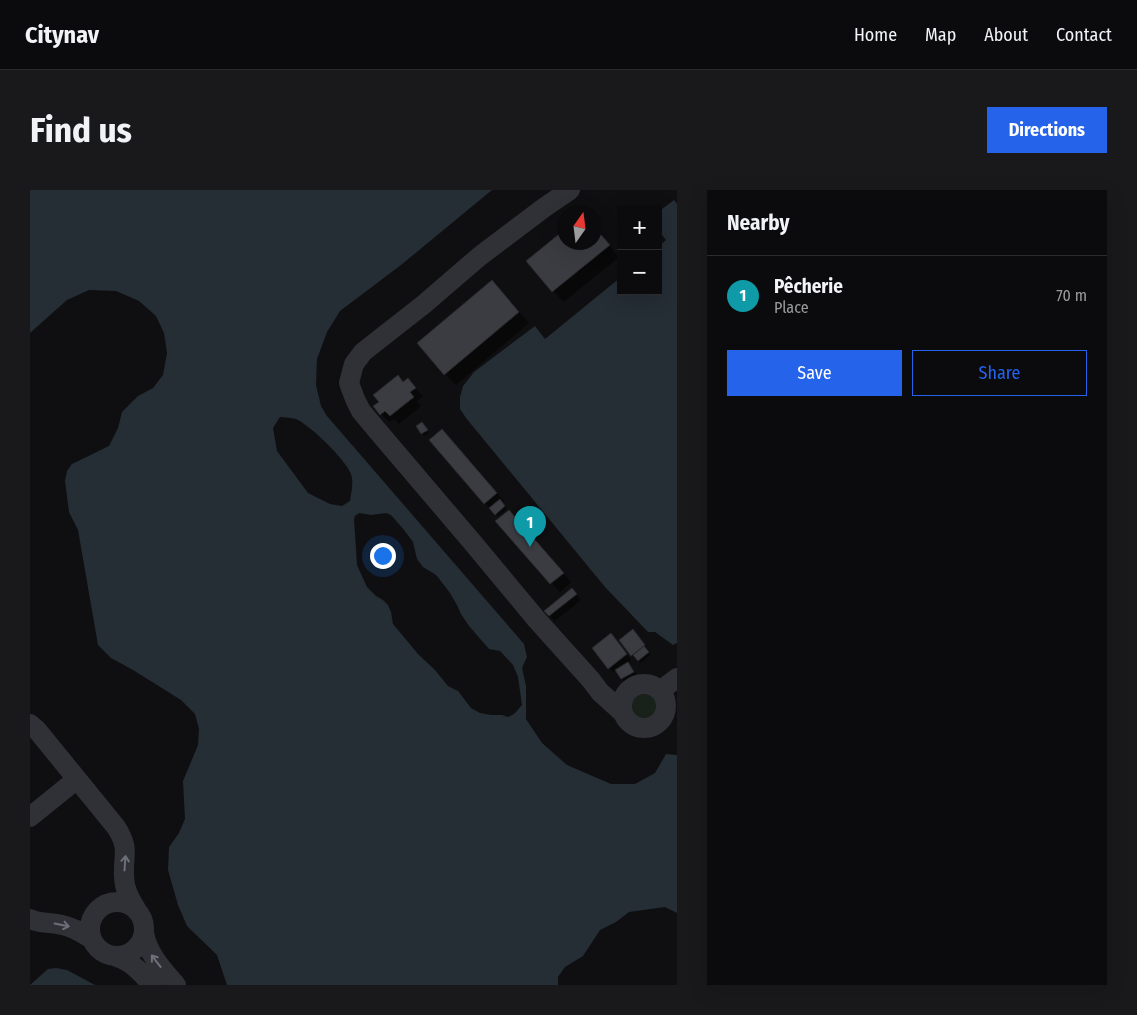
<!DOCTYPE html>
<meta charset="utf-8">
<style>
:root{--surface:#0b0b0d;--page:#19191b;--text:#f1f3f6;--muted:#9a9b9d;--line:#2b2b2e;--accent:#2563eb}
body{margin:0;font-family:"Fira Sans Condensed",sans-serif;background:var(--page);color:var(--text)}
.controls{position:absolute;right:15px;top:15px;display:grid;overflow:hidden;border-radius:0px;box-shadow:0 5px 20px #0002}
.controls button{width:45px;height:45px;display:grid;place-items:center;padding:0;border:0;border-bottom:1px solid var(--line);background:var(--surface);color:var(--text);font:25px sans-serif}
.compass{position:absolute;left:527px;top:15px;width:45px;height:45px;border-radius:50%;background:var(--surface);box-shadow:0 5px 20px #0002;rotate:14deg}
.you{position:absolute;left:352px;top:365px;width:18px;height:18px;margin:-12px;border:4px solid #fff;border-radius:50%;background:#1a73e8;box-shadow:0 0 0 8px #1a73e833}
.badge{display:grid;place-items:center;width:32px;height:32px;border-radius:50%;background:var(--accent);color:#fff;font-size:16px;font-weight:700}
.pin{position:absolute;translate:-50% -41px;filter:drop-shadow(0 1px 2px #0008)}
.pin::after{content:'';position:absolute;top:26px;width:18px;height:15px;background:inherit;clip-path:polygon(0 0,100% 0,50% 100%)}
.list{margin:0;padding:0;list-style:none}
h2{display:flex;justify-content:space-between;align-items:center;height:65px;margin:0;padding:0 20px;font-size:21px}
h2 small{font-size:16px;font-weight:400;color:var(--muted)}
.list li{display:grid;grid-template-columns:32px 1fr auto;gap:15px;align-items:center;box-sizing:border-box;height:80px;padding:0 20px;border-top:1px solid var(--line)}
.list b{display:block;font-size:19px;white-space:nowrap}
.list p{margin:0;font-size:16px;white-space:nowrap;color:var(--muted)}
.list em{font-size:16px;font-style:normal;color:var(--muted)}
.actions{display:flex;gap:10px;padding:15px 20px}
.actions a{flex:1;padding:11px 0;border:1px solid var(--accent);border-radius:0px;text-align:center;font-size:18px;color:var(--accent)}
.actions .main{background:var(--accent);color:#fff}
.map{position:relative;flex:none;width:647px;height:795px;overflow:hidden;border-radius:0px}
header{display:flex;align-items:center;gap:30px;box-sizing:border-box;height:70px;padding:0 25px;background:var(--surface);border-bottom:1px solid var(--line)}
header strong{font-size:24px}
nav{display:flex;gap:28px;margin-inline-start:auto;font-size:18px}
.intro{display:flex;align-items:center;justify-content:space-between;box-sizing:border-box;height:120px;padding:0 30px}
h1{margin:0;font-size:35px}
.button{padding:12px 22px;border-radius:0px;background:var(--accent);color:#fff;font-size:18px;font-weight:700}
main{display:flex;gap:30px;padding:0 30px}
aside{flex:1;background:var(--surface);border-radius:0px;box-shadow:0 5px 20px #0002}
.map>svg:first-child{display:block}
.green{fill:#19211b}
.water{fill:#252d35;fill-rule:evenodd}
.shadow{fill:#0007}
.building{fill:#3b3c42;stroke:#29292d}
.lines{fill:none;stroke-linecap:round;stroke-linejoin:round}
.minor{stroke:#303136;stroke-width:20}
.oneway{stroke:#6d707b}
</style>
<header>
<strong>Citynav</strong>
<nav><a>Home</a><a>Map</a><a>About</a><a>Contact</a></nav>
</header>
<div class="intro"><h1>Find us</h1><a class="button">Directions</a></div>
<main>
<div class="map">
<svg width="647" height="795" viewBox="0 0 647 795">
<rect width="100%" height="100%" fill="#0f0f11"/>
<!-- green -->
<path class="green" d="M596 521a17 17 0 1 1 34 0a17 17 0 1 1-34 0Z"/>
<!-- water -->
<path class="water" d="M0 0H462L371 75 310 121 297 142 287 169 286 195 291 216 297 226 494 454 497 467 492 478 496 496V529L512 553 537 575 581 594H605L625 583 636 564 647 565V723L635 717 599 722 586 732 570 740 553 766 535 777 528 787V795H197L187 765 157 736 148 715 138 680 139 657 149 643 155 629 153 591 168 555 169 539 165 524 151 510 103 480 81 468 68 455 48 340 39 322 35 291 37 281 42 274 79 256 88 238 92 222 108 206 123 198 133 185 137 163 134 143 126 126 109 111 86 101 59 100 37 110 0 143ZM250 227C255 227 261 228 266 229 281 236 315 269 321 284 324 293 321 303 320 311L312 316 300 314 278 303 247 261 243 238ZM329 323 341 325 356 323 361 325 374 340 383 352 387 369 393 377 403 383 407 386 420 403 427 415 431 424 439 436 459 459 470 461 483 475 488 487 492 515 484 524 478 527 472 525H461L450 523 441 518 428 501 418 496 405 480 388 464 363 434 361 422 358 415 353 410 346 406 337 397 327 375 324 329 325 326Z
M644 10 647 14V453L643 455 625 442H618L575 397 436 228 430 219V207L433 196 444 182 505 136 515 149 591 87V101H628V57L636 50 628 40V22Z
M26 778 37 780 65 795H0L18 779Z"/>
<!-- shadow -->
<path class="shadow" d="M564 37 589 67 534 112 523 101 498 71 534 41V52H564Z
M462 92 473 103 499 133 426 195 415 184Z
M378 190 393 207 387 211 391 216 369 234 364 229 360 232 351 224V212Z
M387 236H394L399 243 395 246Z
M420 249 474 311 472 313 477 319 468 326 455 313Z
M487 330 541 392 530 402 467 331Z
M542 400 551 410 525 431 520 426Z
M608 446 619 461 618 462 620 465 611 473 602 465Z
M586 450 601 470 598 473 606 484 594 491 587 481 584 483 579 478Z"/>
<!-- building -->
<path class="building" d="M564 37 580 55 522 102 496 71 534 40V52H564Z
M462 90 489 122 414 185 387 153Z
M368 185 373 192 378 188 386 198 380 202 384 207 360 226 355 221 350 225 343 216 349 212 343 205Z
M392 232 398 240 391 244 386 236Z
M412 239 467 303 454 314 399 250Z
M470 309 475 316 465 325 459 318Z
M479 320 534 383 520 394 465 331Z
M542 398 547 404 519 426 514 421Z
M603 439 615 455 601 466 589 450Z
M581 443 597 464 578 479 562 458Z
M614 456 619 462 608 471 603 465Z
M598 472 604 482 591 489 585 480Z"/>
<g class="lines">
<!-- minor -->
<path class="minor" d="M540 0 515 17 450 66 393 115 333 162 324 174 319 193 325 209 331 221 346 239 443 353 507 430 561 490 570 502 592 522
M592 516a22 22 0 1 1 44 0a22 22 0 1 1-44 0Z
M630 501 647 488
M0 534 7 540 86 637C100 659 93 663 94 686 94 699 100 709 106 719
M0 627 47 589
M60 739a27 27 0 1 1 54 0a27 27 0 1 1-54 0Z
M0 729C11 734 21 732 32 735 43 737 52 743 62 749
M114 743C118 764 132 779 146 795
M84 766C101 771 111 782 122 795"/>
</g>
<!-- one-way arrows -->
<defs><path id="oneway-shaft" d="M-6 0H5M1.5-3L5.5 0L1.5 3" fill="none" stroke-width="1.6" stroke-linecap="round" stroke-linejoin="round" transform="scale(1.25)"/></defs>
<g class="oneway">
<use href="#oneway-shaft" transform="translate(95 673) rotate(-86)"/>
<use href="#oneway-shaft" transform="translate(32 735) rotate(11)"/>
<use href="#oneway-shaft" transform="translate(126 771) rotate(-128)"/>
</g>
</svg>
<div class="controls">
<button>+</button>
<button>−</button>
</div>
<svg class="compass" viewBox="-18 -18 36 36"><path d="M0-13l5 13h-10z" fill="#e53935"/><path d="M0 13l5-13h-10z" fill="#9a9b9d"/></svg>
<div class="you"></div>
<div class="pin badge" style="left:500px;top:357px;background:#0f9aa8">1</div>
</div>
<aside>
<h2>Nearby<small></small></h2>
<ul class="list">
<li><span class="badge" style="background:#0f9aa8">1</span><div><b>Pêcherie</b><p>Place</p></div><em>70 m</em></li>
</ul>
<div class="actions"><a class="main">Save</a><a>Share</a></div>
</aside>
</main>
